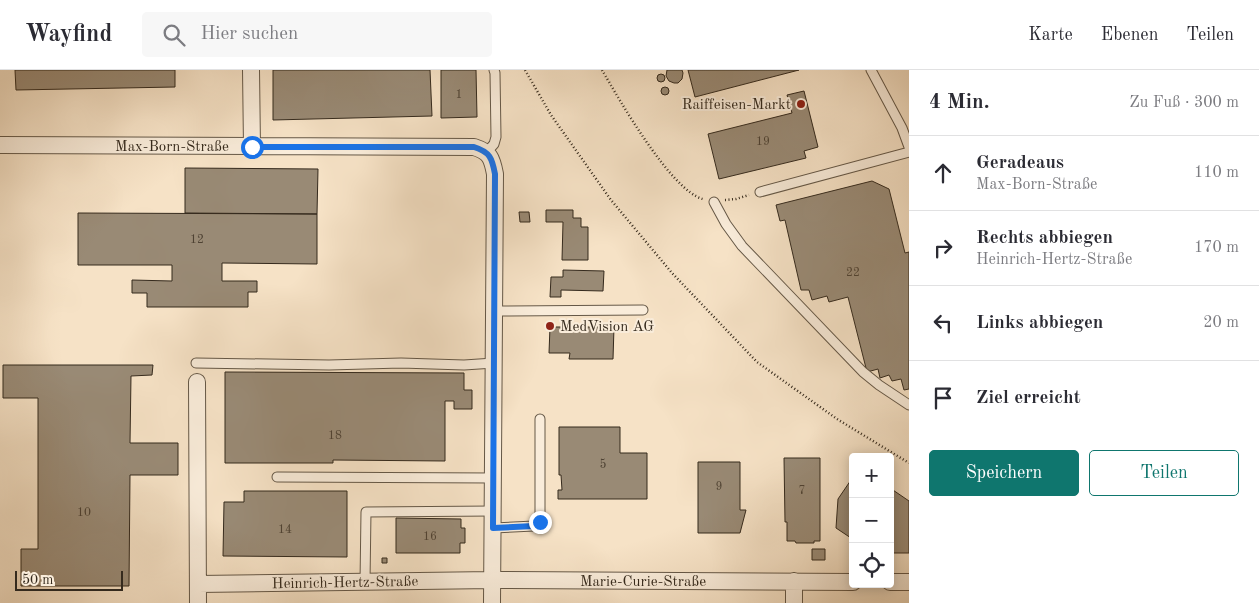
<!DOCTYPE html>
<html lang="de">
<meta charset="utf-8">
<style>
:root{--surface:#fff;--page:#f7f7f7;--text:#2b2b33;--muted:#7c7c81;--line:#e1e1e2;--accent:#0f766e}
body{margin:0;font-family:"Old Standard TT",serif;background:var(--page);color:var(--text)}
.controls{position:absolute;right:15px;bottom:15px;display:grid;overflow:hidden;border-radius:5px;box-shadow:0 2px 12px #0003}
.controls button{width:45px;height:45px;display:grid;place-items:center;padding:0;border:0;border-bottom:1px solid var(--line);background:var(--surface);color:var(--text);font:25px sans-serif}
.scale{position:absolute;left:15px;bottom:12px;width:108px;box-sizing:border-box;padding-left:5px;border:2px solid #352a1d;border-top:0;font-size:14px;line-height:18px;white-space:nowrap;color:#352a1d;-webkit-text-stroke:4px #f9ecda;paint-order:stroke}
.stop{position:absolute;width:15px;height:15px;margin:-11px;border:4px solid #1a73e8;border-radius:50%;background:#fff}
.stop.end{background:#1a73e8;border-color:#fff;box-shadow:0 1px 5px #0008}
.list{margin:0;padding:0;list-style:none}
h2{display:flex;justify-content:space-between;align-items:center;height:65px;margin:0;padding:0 20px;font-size:21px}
h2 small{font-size:16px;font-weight:400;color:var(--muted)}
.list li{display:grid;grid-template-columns:32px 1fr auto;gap:15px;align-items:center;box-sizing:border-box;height:75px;padding:0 20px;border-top:1px solid var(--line)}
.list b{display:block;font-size:19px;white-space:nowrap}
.list p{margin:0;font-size:16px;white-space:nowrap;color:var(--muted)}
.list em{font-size:16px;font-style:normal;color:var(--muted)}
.actions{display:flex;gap:10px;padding:15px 20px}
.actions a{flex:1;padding:11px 0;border:1px solid var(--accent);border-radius:5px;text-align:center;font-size:18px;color:var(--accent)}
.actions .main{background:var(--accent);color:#fff}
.icon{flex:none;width:28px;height:28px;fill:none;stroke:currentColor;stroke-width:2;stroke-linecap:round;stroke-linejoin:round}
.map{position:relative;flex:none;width:909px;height:533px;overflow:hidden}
header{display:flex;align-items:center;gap:30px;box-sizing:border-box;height:70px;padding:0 25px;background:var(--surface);border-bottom:1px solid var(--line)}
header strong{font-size:24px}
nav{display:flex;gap:28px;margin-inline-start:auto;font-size:18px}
.search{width:350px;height:45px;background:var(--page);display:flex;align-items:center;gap:12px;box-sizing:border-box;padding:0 18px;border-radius:5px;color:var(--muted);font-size:19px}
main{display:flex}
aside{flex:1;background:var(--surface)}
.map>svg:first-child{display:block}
.building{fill:#998a75;stroke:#352a1d}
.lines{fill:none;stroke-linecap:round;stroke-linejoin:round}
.lane-casing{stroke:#655847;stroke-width:11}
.street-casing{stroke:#655847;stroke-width:18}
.path{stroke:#352a1d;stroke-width:2.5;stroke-dasharray:1 2.5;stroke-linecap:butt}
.lane{stroke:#f9ecda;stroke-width:9}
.street{stroke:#f9ecda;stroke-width:16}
.route{stroke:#1a73e8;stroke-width:6}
.poi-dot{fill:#8f2418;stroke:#f9ecda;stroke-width:2}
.labels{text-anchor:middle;stroke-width:4;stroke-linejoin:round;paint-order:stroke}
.number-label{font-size:12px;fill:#4e4233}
.poi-label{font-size:15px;fill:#352a1d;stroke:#f9ecda;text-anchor:end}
.street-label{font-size:15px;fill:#352a1d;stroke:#f9ecda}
</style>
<header>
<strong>Wayfind</strong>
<div class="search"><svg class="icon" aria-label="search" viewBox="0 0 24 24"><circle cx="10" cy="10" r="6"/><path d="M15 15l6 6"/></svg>Hier suchen</div>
<nav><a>Karte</a><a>Ebenen</a><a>Teilen</a></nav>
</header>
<main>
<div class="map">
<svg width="909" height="533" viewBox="0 0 909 533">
<rect width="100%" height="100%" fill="#f6e2c6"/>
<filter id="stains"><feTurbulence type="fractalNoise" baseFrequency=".004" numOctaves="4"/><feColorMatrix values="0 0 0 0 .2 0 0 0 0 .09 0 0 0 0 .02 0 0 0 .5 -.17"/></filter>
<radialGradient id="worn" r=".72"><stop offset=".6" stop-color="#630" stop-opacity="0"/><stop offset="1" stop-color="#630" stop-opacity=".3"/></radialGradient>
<!-- building -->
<path class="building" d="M15 0H175V17L16 20Z
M273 0H430L432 46 273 50Z
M441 0H476L477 47 441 48Z
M667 0H682L683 3 682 9 678 13H674L669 11 666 6Z
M688 0H799L695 27Z
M657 8a4 4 0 1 1 8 0a4 4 0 1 1-8 0Z
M661 21a4 4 0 1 1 8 0a4 4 0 1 1-8 0Z
M804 21 818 77 804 81 806 88 719 109 708 64 792 43 787 25Z
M185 98 318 99 317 144 185 143Z
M872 111 889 119 905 183 909 182V319L904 320 901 309 892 311 889 305 880 308 878 299 867 302 848 227 829 232 827 226 812 230 809 220H801L785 150 780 151 776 135Z
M546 140H573V148H581V157H588V190H562L563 152H546Z
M519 142H529L530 152H520Z
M78 143 317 144V194L222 193V211H257V222H248V237H147V223H132V210L172 211V195H78Z
M563 200 604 201 603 221 561 220V227H550L551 207H563Z
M550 257H614L613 289H569L570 283H549Z
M3 295H153L152 305 131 306 130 373H178V405H130L129 516H21V479H38V328H3Z
M225 302 464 303V320H472V339H454V331H445V391L333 390V393H225Z
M559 357H620V383H647V429H558V420H562L561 405H559Z
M784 388H820V471H814V473H796L795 471H787V452H785Z
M698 392H740V440H746L740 463H698Z
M853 407V465L851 468 836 458 838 429Z
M890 418 909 431V483H890Z
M244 421H347V487L223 486 224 432H244Z
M396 448 461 449V458H465V473H460V483H396Z
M812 479H825V490H812Z
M382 488H387V493H382Z"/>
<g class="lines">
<!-- lane casing -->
<g class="lane-casing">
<path id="lane" d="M871 0 902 58 909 77
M486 83 494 74 496 67 495 3 494 0
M760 122 909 82
M714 132 726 154 742 176 863 302 879 315 909 335
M495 241 643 240
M196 293 329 295 401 293 464 295 494 293
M277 407 493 408
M493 458 534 456 540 452V349
M365 512 366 442 493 441"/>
</g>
<!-- street casing -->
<g class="street-casing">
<path id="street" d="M251 0 252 77
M0 75 474 77C490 82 492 88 495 104L492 533
M197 312 198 533
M794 511V533
M890 512H909
M198 514 492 510 853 512"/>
</g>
<!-- path -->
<path class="path" d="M525 0 551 45 611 130 672 203 757 292 837 349 909 393
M602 0C619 29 671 121 703 129
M725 130 736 129 749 125"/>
<!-- lane -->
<use href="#lane" class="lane"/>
<!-- street -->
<use href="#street" class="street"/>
</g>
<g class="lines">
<!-- route -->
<path class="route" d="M252 77H474C490 82 492 88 495 104L493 458 534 456 540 452"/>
</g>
<!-- markers -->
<g class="poi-dot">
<circle cx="801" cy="34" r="5"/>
<circle cx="550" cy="256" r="5"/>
</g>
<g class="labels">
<!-- number labels -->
<g class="number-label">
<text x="459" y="28">1</text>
<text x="763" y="75">19</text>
<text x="197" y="173">12</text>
<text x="853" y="206">22</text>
<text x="335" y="369">18</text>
<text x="603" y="398">5</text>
<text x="719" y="420">9</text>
<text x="802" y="424">7</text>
<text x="84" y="446">10</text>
<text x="285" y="463">14</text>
<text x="430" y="470">16</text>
</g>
<!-- poi labels -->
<g class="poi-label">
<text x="791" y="39">Raiffeisen-Markt</text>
<text x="560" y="261" text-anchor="start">MedVision AG</text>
</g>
<!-- street labels -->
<g class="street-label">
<text x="172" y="81">Max-Born-Straße</text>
<text x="643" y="516">Marie-Curie-Straße</text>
<text transform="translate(345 512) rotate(-1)" y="5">Heinrich-Hertz-Straße</text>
</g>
</g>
<rect width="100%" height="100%" filter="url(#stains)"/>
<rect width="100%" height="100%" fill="url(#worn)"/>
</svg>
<div class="controls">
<button>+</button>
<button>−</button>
<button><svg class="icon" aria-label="locate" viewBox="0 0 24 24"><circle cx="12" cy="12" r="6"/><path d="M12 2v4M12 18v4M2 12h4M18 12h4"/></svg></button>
</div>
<div class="scale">50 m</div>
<div class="stop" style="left:252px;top:77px"></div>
<div class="stop end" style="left:540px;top:452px"></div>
</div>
<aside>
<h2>4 Min.<small>Zu Fuß · 300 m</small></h2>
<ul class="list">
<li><svg class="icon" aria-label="ahead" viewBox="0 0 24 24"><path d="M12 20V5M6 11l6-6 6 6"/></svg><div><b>Geradeaus</b><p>Max-Born-Straße</p></div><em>110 m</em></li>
<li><svg class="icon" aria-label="right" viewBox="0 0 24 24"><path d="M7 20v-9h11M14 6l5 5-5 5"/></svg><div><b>Rechts abbiegen</b><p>Heinrich-Hertz-Straße</p></div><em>170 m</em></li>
<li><svg class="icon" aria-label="left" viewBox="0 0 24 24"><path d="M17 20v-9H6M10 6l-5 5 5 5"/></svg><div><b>Links abbiegen</b></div><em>20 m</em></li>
<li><svg class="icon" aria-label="arrive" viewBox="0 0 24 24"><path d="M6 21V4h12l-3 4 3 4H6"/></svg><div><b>Ziel erreicht</b></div></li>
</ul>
<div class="actions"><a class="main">Speichern</a><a>Teilen</a></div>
</aside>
</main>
